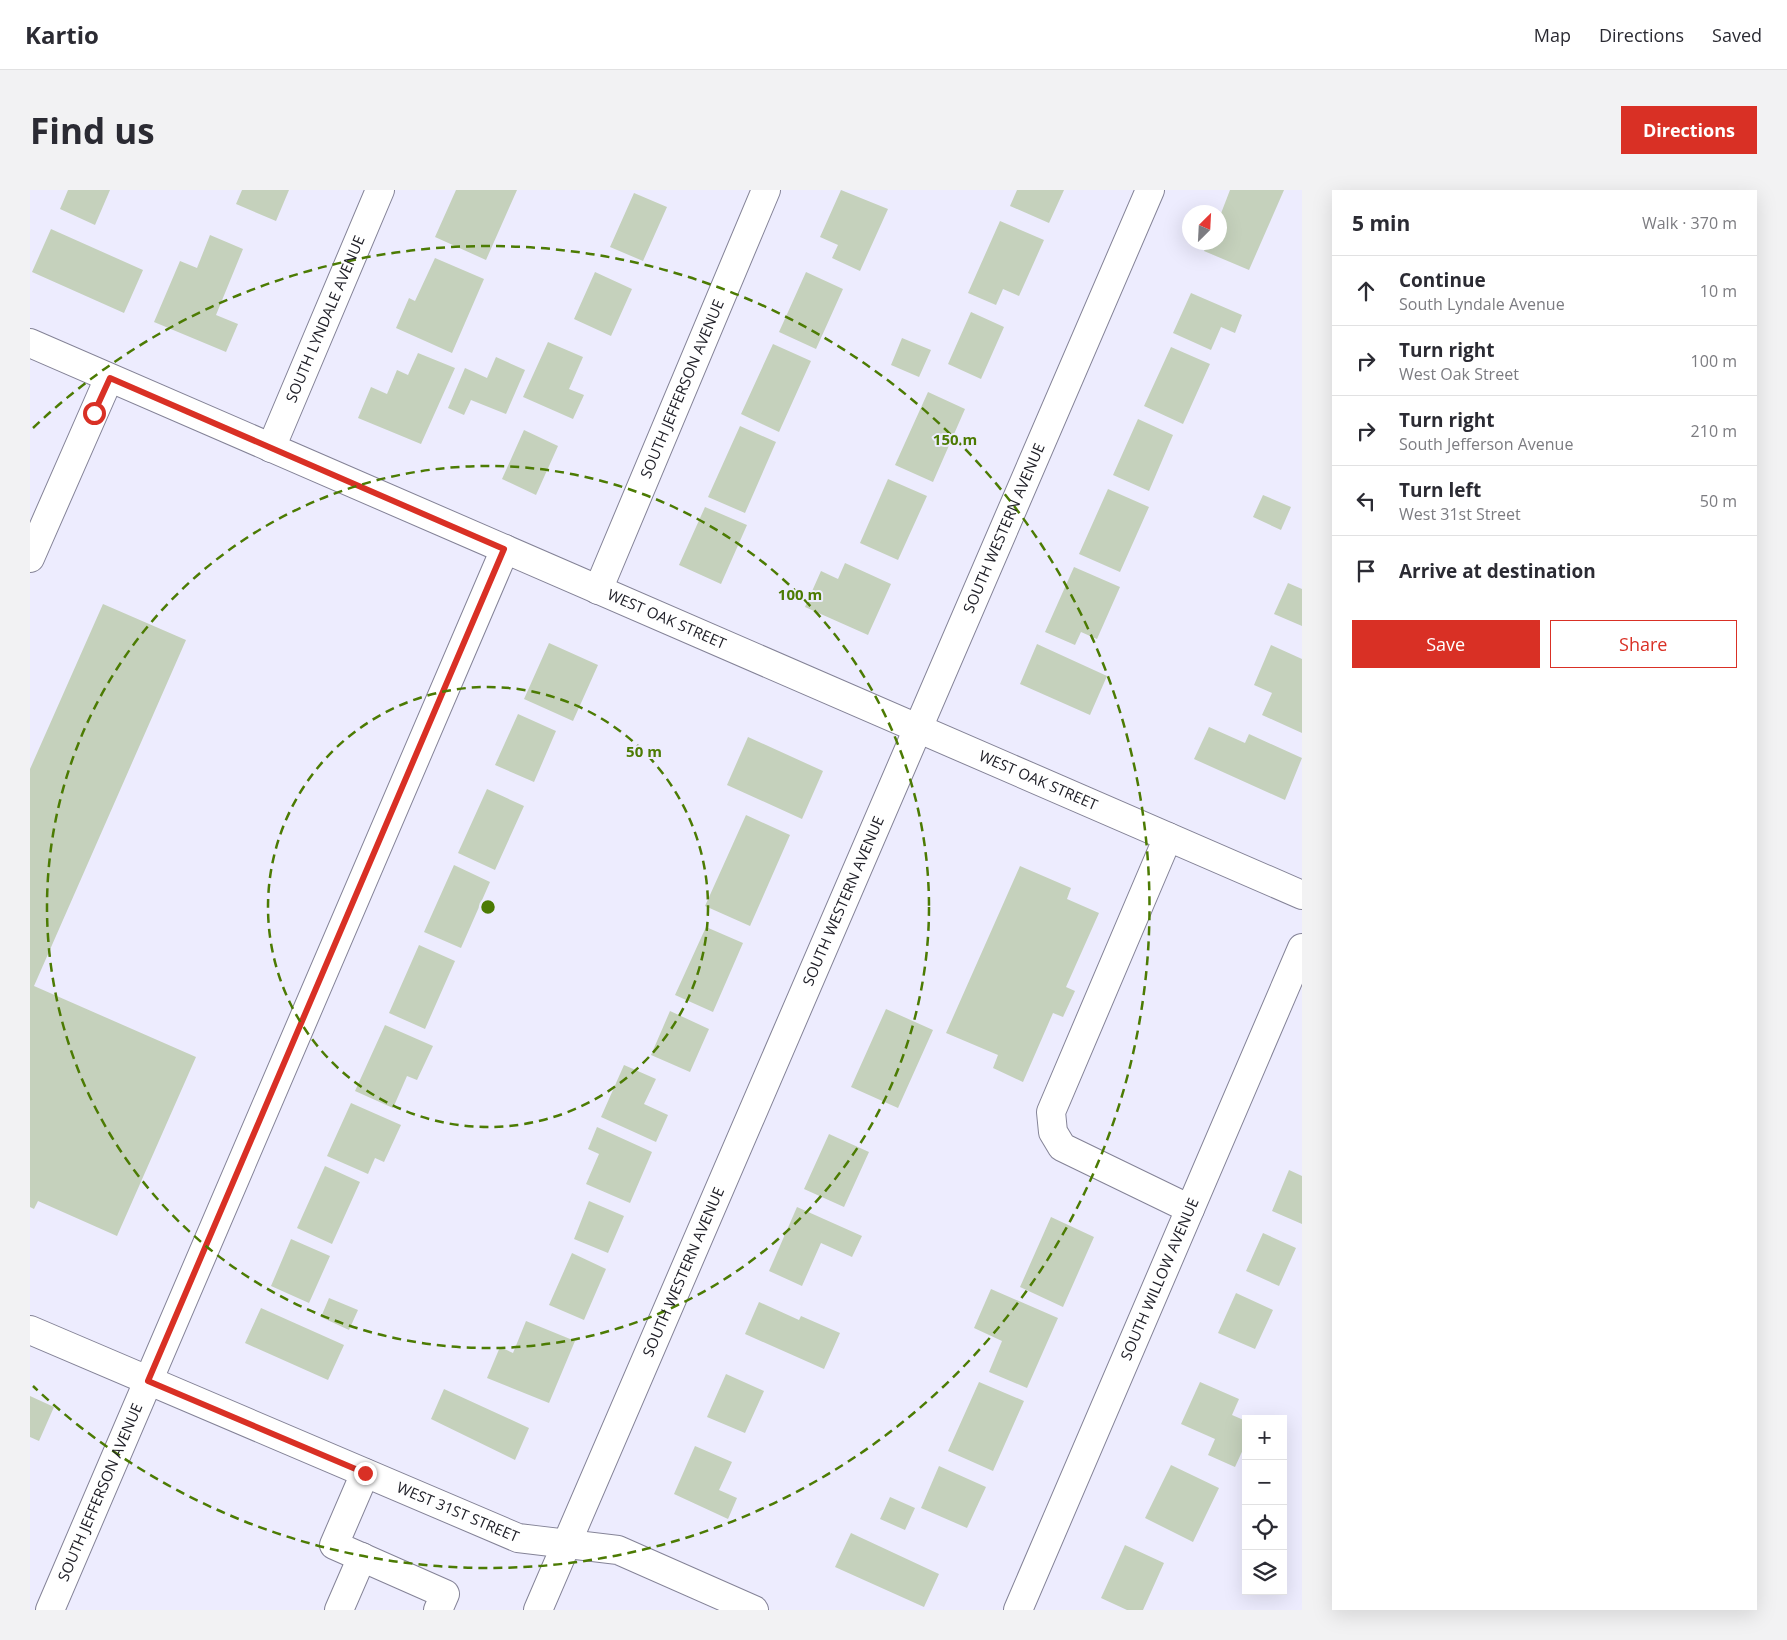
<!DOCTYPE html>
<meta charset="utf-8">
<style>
:root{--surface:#fff;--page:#f2f2f3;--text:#2b2b33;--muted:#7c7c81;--line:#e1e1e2;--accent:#d93025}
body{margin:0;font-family:"Open Sans",sans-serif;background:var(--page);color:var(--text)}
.controls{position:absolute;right:15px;bottom:15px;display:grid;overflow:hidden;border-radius:0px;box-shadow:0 5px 20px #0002}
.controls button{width:45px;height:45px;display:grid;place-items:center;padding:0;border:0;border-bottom:1px solid var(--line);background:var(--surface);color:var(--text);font:25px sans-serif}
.compass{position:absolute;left:1152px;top:15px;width:45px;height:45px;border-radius:50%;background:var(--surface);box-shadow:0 5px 20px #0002;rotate:24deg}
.stop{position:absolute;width:15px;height:15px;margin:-11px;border:4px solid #d93025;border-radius:50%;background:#fff}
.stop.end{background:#d93025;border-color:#fff;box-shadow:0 1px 5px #0008}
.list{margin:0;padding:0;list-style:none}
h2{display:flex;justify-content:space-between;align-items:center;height:65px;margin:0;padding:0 20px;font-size:21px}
h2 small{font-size:16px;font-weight:400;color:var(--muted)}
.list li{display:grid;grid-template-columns:32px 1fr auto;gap:15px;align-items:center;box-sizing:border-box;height:70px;padding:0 20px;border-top:1px solid var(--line)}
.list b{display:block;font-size:19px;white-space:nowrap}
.list p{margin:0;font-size:16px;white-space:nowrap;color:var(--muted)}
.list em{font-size:16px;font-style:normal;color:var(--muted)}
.actions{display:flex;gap:10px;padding:15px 20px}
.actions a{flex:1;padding:11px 0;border:1px solid var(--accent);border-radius:0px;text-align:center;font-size:18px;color:var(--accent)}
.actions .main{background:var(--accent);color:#fff}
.icon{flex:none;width:28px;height:28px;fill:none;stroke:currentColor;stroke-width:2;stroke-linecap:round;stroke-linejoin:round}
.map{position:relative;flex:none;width:1272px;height:1420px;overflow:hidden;border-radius:0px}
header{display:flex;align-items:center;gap:30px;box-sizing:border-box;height:70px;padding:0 25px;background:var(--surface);border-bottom:1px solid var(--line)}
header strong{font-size:24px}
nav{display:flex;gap:28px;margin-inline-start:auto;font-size:18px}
.intro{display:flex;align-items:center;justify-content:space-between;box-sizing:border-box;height:120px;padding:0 30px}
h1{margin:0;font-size:35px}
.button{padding:12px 22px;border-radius:0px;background:var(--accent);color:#fff;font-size:18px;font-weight:700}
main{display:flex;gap:30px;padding:0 30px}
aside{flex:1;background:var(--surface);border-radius:0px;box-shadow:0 5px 20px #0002}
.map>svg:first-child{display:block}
.building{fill:#c5d1bc}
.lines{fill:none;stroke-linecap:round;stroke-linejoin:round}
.minor-casing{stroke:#848397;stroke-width:30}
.minor{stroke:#fff;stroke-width:28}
.route{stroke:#d93025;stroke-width:6}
.ring{fill:none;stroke:#4c7b03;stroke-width:2.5;stroke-dasharray:9 6}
.labels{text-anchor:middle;stroke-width:4;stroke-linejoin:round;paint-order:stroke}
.street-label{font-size:15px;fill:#212129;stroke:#edecfe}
.centre{fill:#4c7b03;stroke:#edecfe;stroke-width:2.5}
.ring-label{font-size:15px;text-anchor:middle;font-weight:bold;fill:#4c7b03;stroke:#edecfe;stroke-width:4;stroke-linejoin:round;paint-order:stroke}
</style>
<header>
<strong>Kartio</strong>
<nav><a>Map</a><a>Directions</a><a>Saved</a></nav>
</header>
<div class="intro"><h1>Find us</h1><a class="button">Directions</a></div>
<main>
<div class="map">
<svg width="1272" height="1420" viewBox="0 0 1272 1420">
<rect width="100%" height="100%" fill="#edecfe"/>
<!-- building -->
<path class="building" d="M38 0H80L65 35 30 19Z
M212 0H259L246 31 206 14Z
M426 0H487L456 70 405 47Z
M811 0 858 19 830 81 802 68 808 55 790 47Z
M987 0H1034L1019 33 980 16Z
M1200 0H1254L1219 80 1174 61 1178 52H1190V26Z
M604 3 637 17 613 71 580 57Z
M970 31 1014 50 989 106 973 99 966 115 938 103Z
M21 39 113 80 94 123 2 82Z
M180 45 213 59 186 125 208 134 196 162 124 132 150 71 167 78Z
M405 68 454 89 422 163 366 138 379 108 385 111Z
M565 82 602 99 581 146 544 129Z
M776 82 813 99 786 159 749 142Z
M1161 103 1212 125 1205 143 1191 137 1181 160 1143 143Z
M941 122 974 137 951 189 918 174Z
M872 148 901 160 889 187 861 175Z
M518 152 553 167 539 199 554 205 543 229 493 207Z
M743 154 781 171 749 242 711 224Z
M1141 157 1180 174 1153 234 1114 216Z
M388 163 425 178 391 254 328 228 341 197 357 204 367 180 378 185Z
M466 167 495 180 476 224 441 210 434 225 418 218 435 178 457 188Z
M898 202 935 219 903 292 865 275Z
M1108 229 1143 245 1119 301 1083 285Z
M710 236 746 252 715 323 678 307Z
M494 240 528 256 506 305 472 289Z
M858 289 897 306 868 370 830 353Z
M1078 299 1119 317 1090 382 1049 364Z
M1233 305 1261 317 1251 340 1223 327Z
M675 317 717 335 691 394 649 375Z
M815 373 861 394 838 445 775 417 791 381 808 389Z
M1044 377 1090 397 1067 449 1051 442 1045 455 1015 442Z
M1258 393 1272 399V436L1244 424Z
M73 414 156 450 4 796 166 867 87 1046 8 1011 4 1019 0 1017V579Z
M519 453 568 475 543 531 494 509Z
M1007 454 1077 486 1060 525 990 494Z
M1241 455 1272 469V543L1232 525 1242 503 1224 495Z
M488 524 526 541 504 592 465 575Z
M1179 537 1215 553 1219 544 1272 568 1255 610 1164 569Z
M718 547 793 581 772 629 697 595Z
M457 599 494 616 465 680 428 663Z
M716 625 760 645 720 736 675 716Z
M424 675 460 692 431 758 394 742Z
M990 676 1041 698 1037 709 1069 723 1036 797 1045 801 1033 827 1023 823 993 892 963 878 968 865 916 843Z
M676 737 713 753 683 822 645 805Z
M389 755 425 771 395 839 359 823Z
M856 819 903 840 868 918 821 897Z
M640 821 679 839 660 882 621 865Z
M355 835 403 856 387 890 377 886 363 918 325 901Z
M594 875 626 889 614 914 638 925 626 952 571 927Z
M321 913 371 935 354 972 345 968 338 984 297 966Z
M567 937 622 962 600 1013 556 994 569 964 558 959Z
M799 944 839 962 814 1017 774 999Z
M295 976 330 992 302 1054 267 1038Z
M1259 980 1272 986V1034L1242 1021Z
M559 1011 594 1026 578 1063 544 1049Z
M767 1017 832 1046 822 1067 791 1053 772 1096 739 1081Z
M1021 1027 1064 1047 1033 1117 990 1097Z
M1233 1043 1266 1058 1249 1096 1216 1081Z
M261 1049 300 1066 279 1113 241 1096Z
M542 1063 576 1079 554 1130 519 1115Z
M961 1099 1028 1128 997 1198 959 1182 972 1151 944 1138Z
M1206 1103 1243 1120 1225 1159 1188 1143Z
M299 1108 328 1120 319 1140 291 1127Z
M729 1112 769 1130 771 1126 810 1143 794 1179 715 1144Z
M231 1118 314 1155 298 1190 215 1153Z
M496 1131 545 1151 519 1213 457 1188 470 1157 483 1163Z
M696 1184 734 1201 715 1243 677 1227Z
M949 1192 994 1211 963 1281 918 1261Z
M1170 1192 1209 1209 1202 1225 1216 1231V1253L1205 1277 1178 1265 1185 1249 1151 1234Z
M414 1199 499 1238 485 1270 401 1229Z
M0 1206 24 1217 9 1251 0 1247Z
M665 1256 702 1272 689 1300 707 1308 698 1329 644 1304Z
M1141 1275 1189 1298 1163 1352 1115 1328Z
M909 1276 956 1297 937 1338 891 1318Z
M860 1307 885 1318 875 1340 850 1329Z
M821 1343 909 1384 894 1417 805 1377Z
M1095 1355 1134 1373 1113 1420H1097L1071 1408Z"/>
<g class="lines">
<!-- minor casing -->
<g class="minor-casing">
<g id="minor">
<path id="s1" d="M0 153 1272 705"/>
<path id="s2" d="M241 258 350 0"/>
<path d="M0 368 79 188"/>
<path id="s3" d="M568 400 736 0"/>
<path d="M1138 647 1021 922 1023 942 1032 957 1160 1019"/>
<path id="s4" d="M0 1140 488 1348 588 1360 724 1420"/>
<path d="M335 1283 304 1355 415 1404 408 1420"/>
<path id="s5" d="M20 1420 475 359"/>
<path d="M309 1420 332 1367"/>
<path id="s6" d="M508 1420 1120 0"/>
<path id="s7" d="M988 1420 1272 758"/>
</g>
</g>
<!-- minor -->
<use href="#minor" class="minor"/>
</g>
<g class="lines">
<!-- route -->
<path class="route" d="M64 223 80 188 474 359 118 1191 335 1283"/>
</g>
<!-- distance rings -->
<g class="ring">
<circle cx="458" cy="717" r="220"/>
<circle cx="458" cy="717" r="441"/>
<path d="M3 238A661 661 0 1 1 3 1196"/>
</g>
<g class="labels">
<!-- street labels -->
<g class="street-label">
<text dy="5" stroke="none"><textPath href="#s2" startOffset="140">SOUTH LYNDALE AVENUE</textPath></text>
<text dy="5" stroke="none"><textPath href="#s3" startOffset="218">SOUTH JEFFERSON AVENUE</textPath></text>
<text dy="5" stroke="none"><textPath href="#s6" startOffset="1178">SOUTH WESTERN AVENUE</textPath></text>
<text dy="5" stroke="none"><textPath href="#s1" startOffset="694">WEST OAK STREET</textPath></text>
<text dy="5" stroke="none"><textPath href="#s1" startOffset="1099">WEST OAK STREET</textPath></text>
<text dy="5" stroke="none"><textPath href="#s6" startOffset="772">SOUTH WESTERN AVENUE</textPath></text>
<text dy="5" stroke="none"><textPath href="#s6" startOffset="368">SOUTH WESTERN AVENUE</textPath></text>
<text dy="5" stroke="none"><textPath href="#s7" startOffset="360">SOUTH WILLOW AVENUE</textPath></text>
<text dy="5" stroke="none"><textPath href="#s5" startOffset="128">SOUTH JEFFERSON AVENUE</textPath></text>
<text dy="5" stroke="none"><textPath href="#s4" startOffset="465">WEST 31ST STREET</textPath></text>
</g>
</g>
<circle cx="458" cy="717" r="8" class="centre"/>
<g class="ring-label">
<text x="925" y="255">150 m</text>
<text x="770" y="410">100 m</text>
<text x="614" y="567">50 m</text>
</g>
</svg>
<div class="controls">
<button>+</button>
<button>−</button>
<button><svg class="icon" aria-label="locate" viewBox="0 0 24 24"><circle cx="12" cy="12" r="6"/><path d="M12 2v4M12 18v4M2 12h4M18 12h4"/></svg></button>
<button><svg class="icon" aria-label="layers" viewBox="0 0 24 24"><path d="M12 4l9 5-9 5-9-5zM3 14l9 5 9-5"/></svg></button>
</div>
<svg class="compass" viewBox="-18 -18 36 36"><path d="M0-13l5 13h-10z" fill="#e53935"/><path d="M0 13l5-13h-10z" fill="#7c7c81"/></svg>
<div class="stop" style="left:64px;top:223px"></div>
<div class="stop end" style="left:335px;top:1283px"></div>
</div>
<aside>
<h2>5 min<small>Walk · 370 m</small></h2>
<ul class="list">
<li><svg class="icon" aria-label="ahead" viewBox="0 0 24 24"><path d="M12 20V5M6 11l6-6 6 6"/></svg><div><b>Continue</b><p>South Lyndale Avenue</p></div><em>10 m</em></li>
<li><svg class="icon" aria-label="right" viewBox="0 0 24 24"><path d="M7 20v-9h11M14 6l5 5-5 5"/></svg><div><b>Turn right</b><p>West Oak Street</p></div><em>100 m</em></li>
<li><svg class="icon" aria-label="right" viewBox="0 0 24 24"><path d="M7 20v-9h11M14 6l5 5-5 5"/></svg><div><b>Turn right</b><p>South Jefferson Avenue</p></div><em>210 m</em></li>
<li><svg class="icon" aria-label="left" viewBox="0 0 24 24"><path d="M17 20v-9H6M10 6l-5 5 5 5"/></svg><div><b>Turn left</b><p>West 31st Street</p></div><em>50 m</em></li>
<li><svg class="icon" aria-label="arrive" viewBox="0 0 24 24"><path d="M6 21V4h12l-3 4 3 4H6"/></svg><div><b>Arrive at destination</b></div></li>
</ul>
<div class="actions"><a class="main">Save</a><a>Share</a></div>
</aside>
</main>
